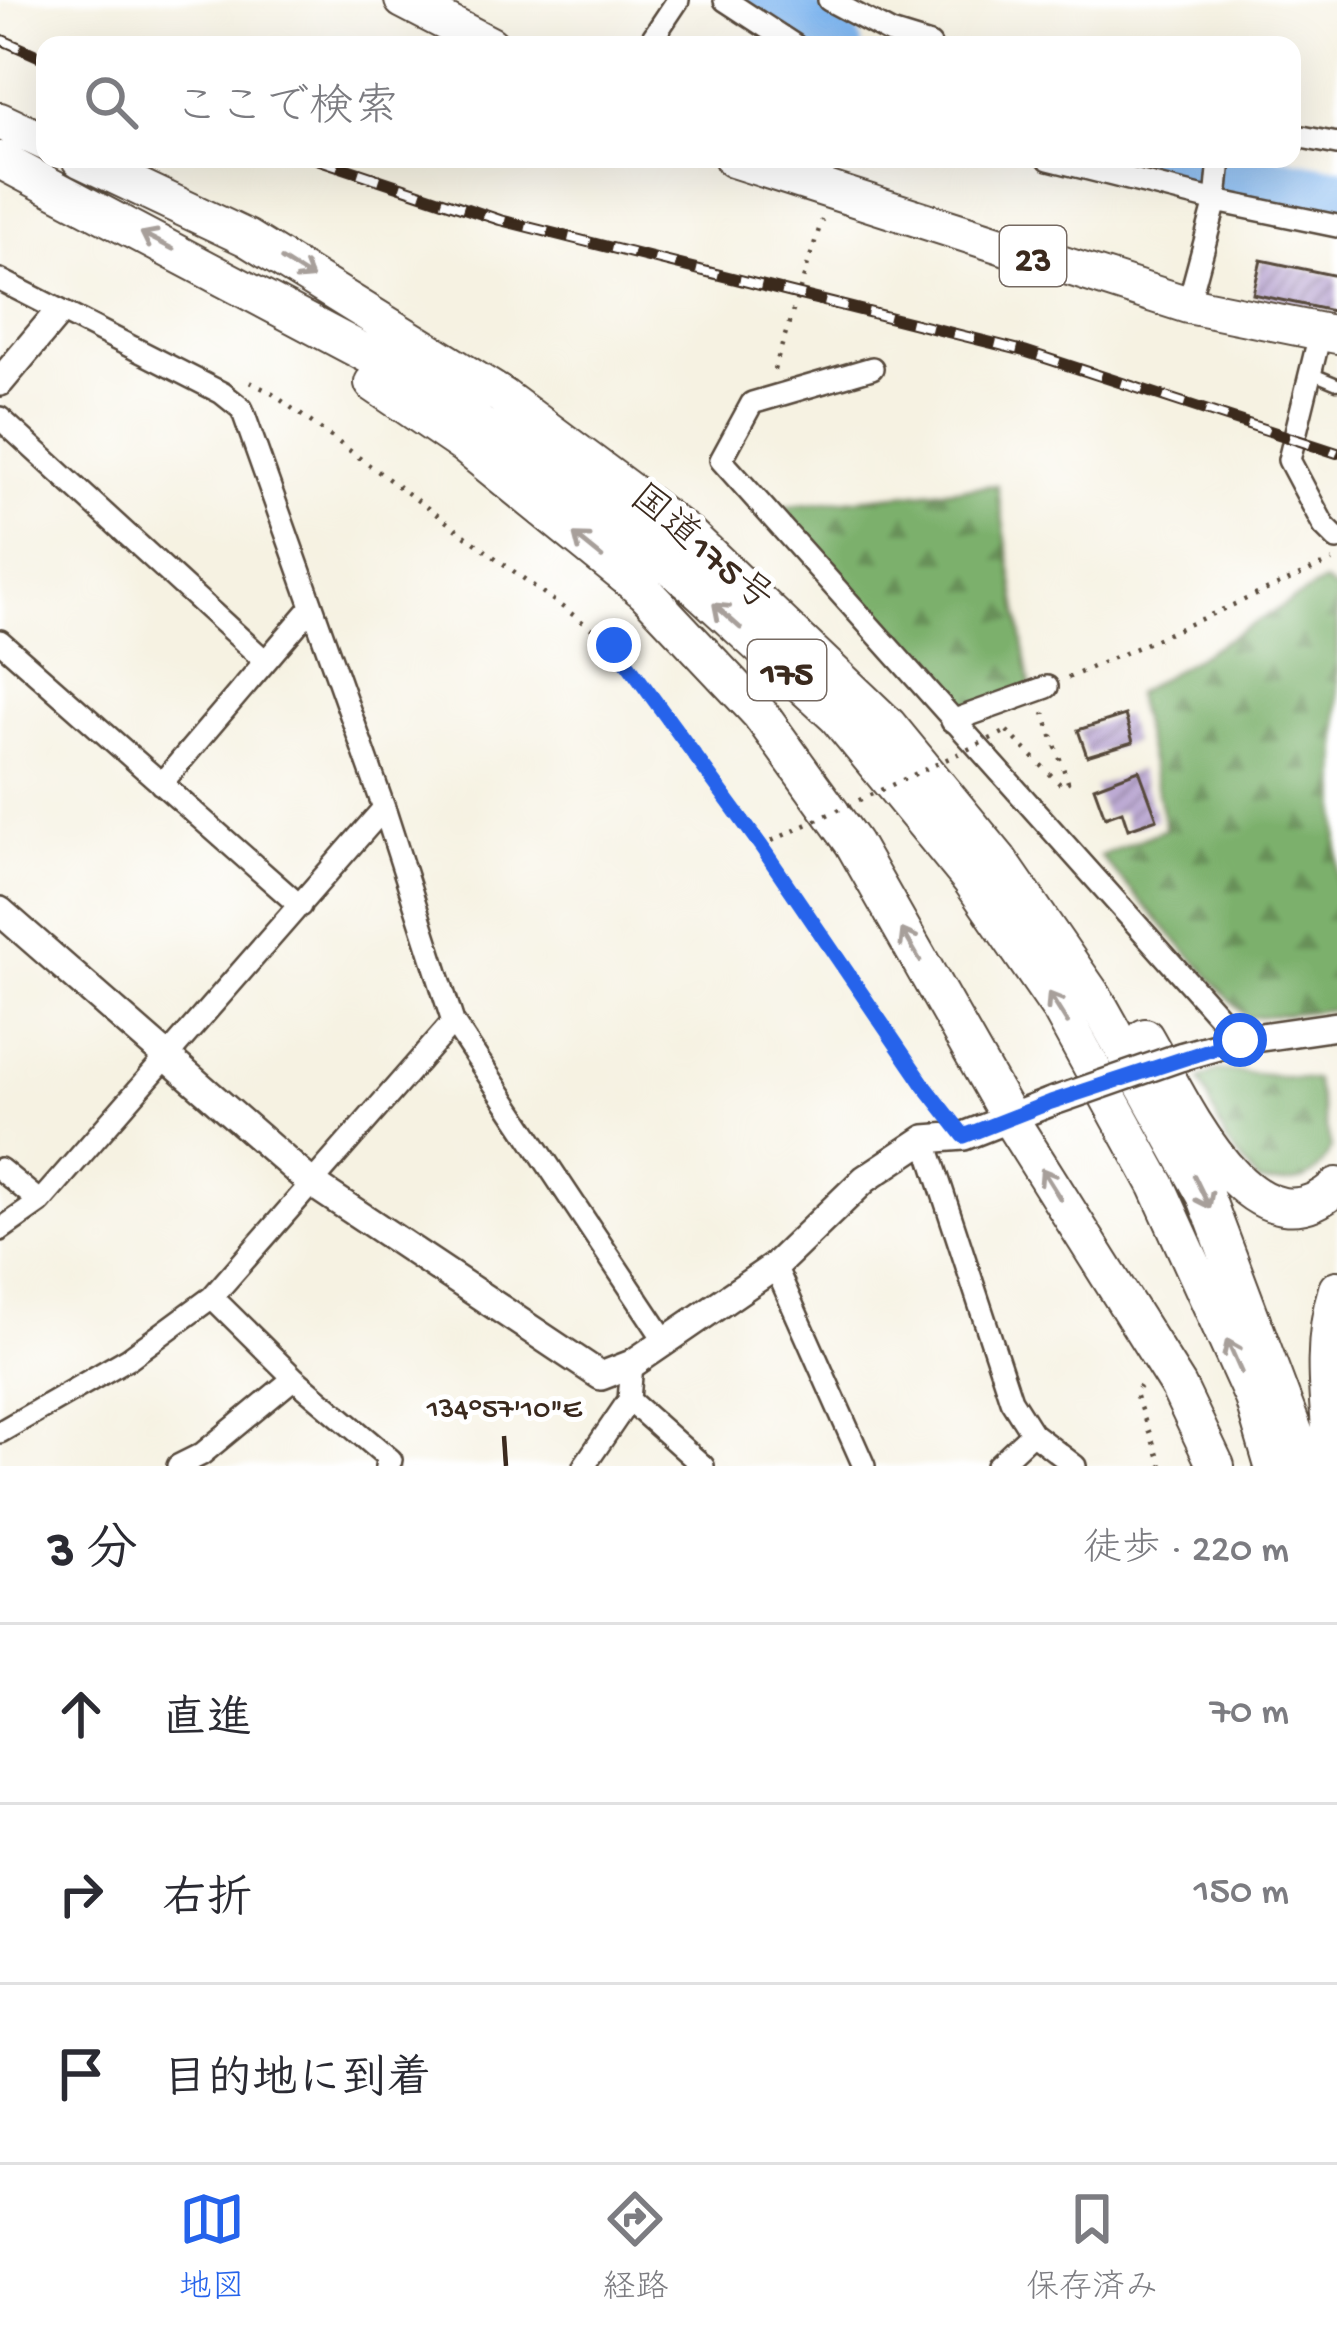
<!DOCTYPE html>
<html lang="ja">
<meta charset="utf-8">
<style>
:root{--surface:#fff;--page:#f2f2f3;--text:#2b2b33;--muted:#7c7c81;--line:#e1e1e2;--accent:#2563eb}
body{margin:0;font-family:"Gochi Hand","Klee One",sans-serif;background:var(--page);color:var(--text)}
.stop{position:absolute;width:36px;height:36px;margin:-27px;border:9px solid #2563eb;border-radius:50%;background:#fff}
.stop.end{background:#2563eb;border-color:#fff;box-shadow:0 3px 12px #0008}
.list{margin:0;padding:0;list-style:none}
h2{display:flex;justify-content:space-between;align-items:center;height:156px;margin:0;padding:0 48px;font-size:51px}
h2 small{font-size:39px;font-weight:400;color:var(--muted)}
.list li{display:grid;grid-template-columns:78px 1fr auto;gap:36px;align-items:center;box-sizing:border-box;height:180px;padding:0 48px;border-top:3px solid var(--line)}
.list b{display:block;font-size:45px;white-space:nowrap}
.list em{font-size:39px;font-style:normal;color:var(--muted)}
.icon{flex:none;width:66px;height:66px;fill:none;stroke:currentColor;stroke-width:2;stroke-linecap:round;stroke-linejoin:round}
.map{position:relative;flex:none;width:1337px;height:1466px;overflow:hidden}
.search{position:absolute;background:var(--surface);box-shadow:0 12px 48px #0002;left:36px;right:36px;top:36px;height:132px;display:flex;align-items:center;gap:30px;box-sizing:border-box;padding:0 42px;border-radius:24px;color:var(--muted);font-size:45px}
.sheet{height:696px;background:var(--surface)}
nav{display:flex;justify-content:space-around;align-items:center;box-sizing:border-box;height:168px;border-top:3px solid var(--line);background:var(--surface);font-size:33px;color:var(--muted)}
nav a{display:grid;justify-items:center;gap:6px}
nav .on{color:var(--accent)}
.map>svg:first-child{display:block}
.forest{fill:url(#forest-firs);stroke:#5c6d45;stroke-width:3}
.lines{fill:none;stroke-linecap:round;stroke-linejoin:round}
.river{stroke:#81b7f0;stroke-width:48}
.building{fill:url(#building-hatch)}
.service-casing{stroke:#57483b;stroke-width:15}
.minor-casing{stroke:#57483b;stroke-width:26}
.tertiary-casing{stroke:#57483b;stroke-width:32}
.primary-casing{stroke:#57483b;stroke-width:40}
.trunk-casing{stroke:#57483b;stroke-width:40}
.path{stroke:#57483b;stroke-width:4.5;stroke-dasharray:3 9;stroke-linecap:butt}
.service{stroke:#fff;stroke-width:10}
.minor{stroke:#fff;stroke-width:21}
.tertiary{stroke:#fff;stroke-width:27}
.primary{stroke:#fff;stroke-width:36}
.trunk{stroke:#fff;stroke-width:36}
.rail-casing{stroke:#3b2a1e;stroke-width:12}
.rail{stroke:#fff;stroke-width:8;stroke-dasharray:22;stroke-linecap:butt}
.tertiary-bridge-casing{stroke:#57483b;stroke-width:32;stroke-linecap:butt}
.path-bridge{stroke:#57483b;stroke-width:4.5;stroke-dasharray:3 9;stroke-linecap:butt}
.tertiary-bridge{stroke:#fff;stroke-width:27}
.oneway{stroke:#a79f9a}
.route{stroke:#2563eb;stroke-width:15}
.ticks{fill:none;stroke:#3b2a1e;stroke-width:4.5}
.labels{text-anchor:middle;stroke-width:10;stroke-linejoin:round;paint-order:stroke}
.shield{fill:#fff;stroke:#766a62;stroke-width:3}
.shield-label{font-size:36px;font-weight:bold;fill:#3b2a1e}
.street-label{font-size:39px;fill:#3b2a1e;stroke:#fff}
.ticks-label{font-size:30px;text-anchor:middle;fill:#3b2a1e;stroke:#fff;stroke-width:10;stroke-linejoin:round;paint-order:stroke}
</style>
<div class="map">
<svg width="1337" height="1466" viewBox="0 0 1337 1466">
<defs>
<pattern id="forest-firs" width="22" height="20" patternUnits="userSpaceOnUse" patternTransform="scale(3)"><rect width="22" height="20" fill="#7cb06c"/><path d="M5 1l3.5 6h-7zM16 11l3.5 6h-7z" fill="#678f58"/></pattern>
<pattern id="building-hatch" width="6" height="6" patternUnits="userSpaceOnUse" patternTransform="scale(3)"><rect width="6" height="6" fill="#bdabd4"/><path d="M-1 1l2-2M0 6l6-6M5 7l2-2" fill="none" stroke="#9b8bab"/></pattern>
</defs>
<rect width="100%" height="100%" fill="#fff"/>
<filter id="ink" filterUnits="userSpaceOnUse"><feTurbulence type="fractalNoise" baseFrequency=".00833" numOctaves="2"/><feDisplacementMap in="SourceGraphic" scale="24" xChannelSelector="R" yChannelSelector="G"/><feConvolveMatrix kernelMatrix="1 2 1 2 8 2 1 2 1" color-interpolation-filters="sRGB"/></filter>
<filter id="wash" filterUnits="userSpaceOnUse"><feTurbulence type="fractalNoise" baseFrequency=".004" numOctaves="4" result="noise"/><feDisplacementMap in="SourceGraphic" scale="48" xChannelSelector="R" yChannelSelector="G"/><feGaussianBlur stdDeviation="2.7" result="paint"/><feColorMatrix in="noise" values="0 0 0 0 0 0 0 0 0 0 0 0 0 0 0 0 0 1.4 0 .05"/><feComposite in="paint" operator="in"/></filter>
<g filter="url(#wash)">
<rect width="100%" height="100%" fill="#f6f2e2"/>
<!-- forest -->
<path class="forest" d="M997 485 1031 690 965 711 780 507Z
M1324 582 1337 591V1009L1247 1018 1100 856 1166 829 1135 694Z
M1218 1070 1315 1080 1331 1148C1317 1182 1293 1187 1259 1182L1227 1143 1200 1080Z"/>
<g class="lines">
<!-- river -->
<path class="river" d="M767 0 838 45
M1158 159 1337 192"/>
</g>
<g id="blocks">
<!-- building -->
<path class="building" d="M1261 260 1337 276V312L1253 294Z
M1125 715 1133 742 1087 756 1078 730Z
M1139 770 1157 819 1128 829 1122 811 1105 817 1094 787Z"/>
</g>
</g>
<g filter="url(#ink)">
<use href="#blocks" fill-opacity="0" stroke="#57483b" stroke-width="3"/>
<g class="lines">
<!-- service casing -->
<g class="service-casing">
<path id="service" d="M1311 373 1337 384"/>
</g>
<!-- minor casing -->
<g class="minor-casing">
<path id="minor" d="M725 0 794 45
M829 0 891 33 930 45
M648 45 678 0
M1292 135 1337 144
M1049 159 1216 201 1337 226
M0 280 222 393 242 409 384 808 453 1022 664 1339
M1188 305 1216 201 1220 159
M1320 334 1289 460 1324 526 1337 539
M872 368 752 403 721 460 1240 1040
M0 418 265 661
M0 641 300 906
M952 721 1047 687
M161 784 311 608
M925 1139 1011 1400 1032 1433 1075 1466
M0 1169 40 1202
M0 1230 40 1202 384 808
M775 1266 864 1466
M294 1378 391 1460 386 1466
M629 1400 703 1466
M0 1432 129 1358 212 1297 453 1022
M178 1466 202 1454 294 1378 212 1297
M584 1466 629 1400 632 1364
M997 1466 1032 1433"/>
</g>
<!-- tertiary casing -->
<g class="tertiary-casing">
<path id="tertiary" d="M0 382 58 313
M0 911 310 1182 601 1376 632 1364 775 1266 865 1179 925 1139 964 1136 1051 1102
M1180 1057 1240 1040 1337 1026"/>
</g>
<!-- primary casing -->
<g class="primary-casing">
<path id="primary" d="M403 0 490 45
M733 159 1188 305 1337 335"/>
</g>
<!-- trunk casing -->
<g class="trunk-casing">
<path id="trunk" d="M0 121 45 142
M80 159 247 238 502 396 690 536 888 725 999 860 1097 1002 1205 1195 1307 1466
M0 160 403 373 550 472 692 584 837 717 970 879 1061 1011 1157 1186 1253 1398 1273 1466
M373 383 464 445 645 592 760 714 853 843 1010 1119 1178 1386 1216 1466
M1145 1037C1179 1095 1251 1265 1337 1186
M1333 1466C1329 1407 1319 1346 1337 1289"/>
</g>
<!-- path -->
<path class="path" d="M774 370 822 220
M250 382 270 392 614 645 761 846 944 1111
M1068 678 1332 561
M1007 731 1062 786 1068 782 1044 713
M1140 1386 1135 1394 1162 1466"/>
<!-- service -->
<use href="#service" class="service"/>
<!-- minor -->
<use href="#minor" class="minor"/>
<!-- tertiary -->
<use href="#tertiary" class="tertiary"/>
<!-- primary -->
<use href="#primary" class="primary"/>
<!-- trunk -->
<use href="#trunk" class="trunk"/>
<!-- rail casing -->
<g class="rail-casing">
<path id="rail" d="M0 39 45 59
M317 159 500 220 1024 351 1337 453"/>
</g>
<!-- rail -->
<use href="#rail" class="rail"/>
<!-- tertiary-bridge casing -->
<g class="tertiary-bridge-casing">
<path id="tertiary-bridge" d="M1051 1102 1180 1057"/>
</g>
<!-- path-bridge -->
<path class="path-bridge" d="M761 846 1007 731"/>
<!-- tertiary-bridge -->
<use href="#tertiary-bridge" class="tertiary-bridge"/>
</g>
<!-- one-way arrows -->
<defs><path id="oneway-shaft" d="M-6 0H5M1.5-3L5.5 0L1.5 3" fill="none" stroke-width="1.6" stroke-linecap="round" stroke-linejoin="round" transform="scale(3)"/></defs>
<g class="oneway">
<use href="#oneway-shaft" transform="translate(157 241) rotate(-153)"/>
<use href="#oneway-shaft" transform="translate(297 269) rotate(32)"/>
<use href="#oneway-shaft" transform="translate(588 546) rotate(-141)"/>
<use href="#oneway-shaft" transform="translate(727 616) rotate(-138)"/>
<use href="#oneway-shaft" transform="translate(911 945) rotate(-120)"/>
<use href="#oneway-shaft" transform="translate(1058 1008) rotate(-122)"/>
<use href="#oneway-shaft" transform="translate(1051 1184) rotate(-122)"/>
<use href="#oneway-shaft" transform="translate(1202 1192) rotate(64)"/>
<use href="#oneway-shaft" transform="translate(1234 1356) rotate(-114)"/>
</g>
</g>
<g class="lines" filter="url(#ink)">
<!-- route -->
<path class="route" d="M614 645 761 846 924 1085 964 1136 1051 1102 1240 1040"/>
</g>
<!-- ticks -->
<path class="ticks" d="M504 1436 506 1466"/>
<g class="labels">
<!-- shield labels -->
<g class="shield">
<rect x="1000" y="226" width="66" height="60" rx="9"/>
<rect x="748" y="640" width="78" height="60" rx="9"/>
</g>
<g class="shield-label">
<text x="1033" y="269">23</text>
<text x="787" y="683">175</text>
</g>
<!-- street labels -->
<g class="street-label">
<text transform="translate(704 545) rotate(40)" y="14">国道175号</text>
</g>
</g>
<g class="ticks-label">
<text x="504" y="1417">134°57'10"E</text>
</g>
</svg>
<div class="stop" style="left:1240px;top:1040px"></div>
<div class="stop end" style="left:614px;top:645px"></div>
<div class="search"><svg class="icon" aria-label="search" viewBox="0 0 24 24"><circle cx="10" cy="10" r="6"/><path d="M15 15l6 6"/></svg>ここで検索</div>
</div>
<section class="sheet">
<h2>3 分<small>徒歩 · 220 m</small></h2>
<ul class="list">
<li><svg class="icon" aria-label="ahead" viewBox="0 0 24 24"><path d="M12 20V5M6 11l6-6 6 6"/></svg><div><b>直進</b></div><em>70 m</em></li>
<li><svg class="icon" aria-label="right" viewBox="0 0 24 24"><path d="M7 20v-9h11M14 6l5 5-5 5"/></svg><div><b>右折</b></div><em>150 m</em></li>
<li><svg class="icon" aria-label="arrive" viewBox="0 0 24 24"><path d="M6 21V4h12l-3 4 3 4H6"/></svg><div><b>目的地に到着</b></div></li>
</ul>
</section>
<nav>
<a class="on"><svg class="icon" aria-label="map" viewBox="0 0 24 24"><path d="M3 6l6-2 6 2 6-2v14l-6 2-6-2-6 2zM9 4v14M15 6v14"/></svg>地図</a>
<a><svg class="icon" aria-label="directions" viewBox="0 0 24 24"><path d="M12 3l9 9-9 9-9-9zM9 14v-3h6M13 9l2 2-2 2"/></svg>経路</a>
<a><svg class="icon" aria-label="saved" viewBox="0 0 24 24"><path d="M7 4h10v16l-5-4-5 4z"/></svg>保存済み</a>
</nav>
